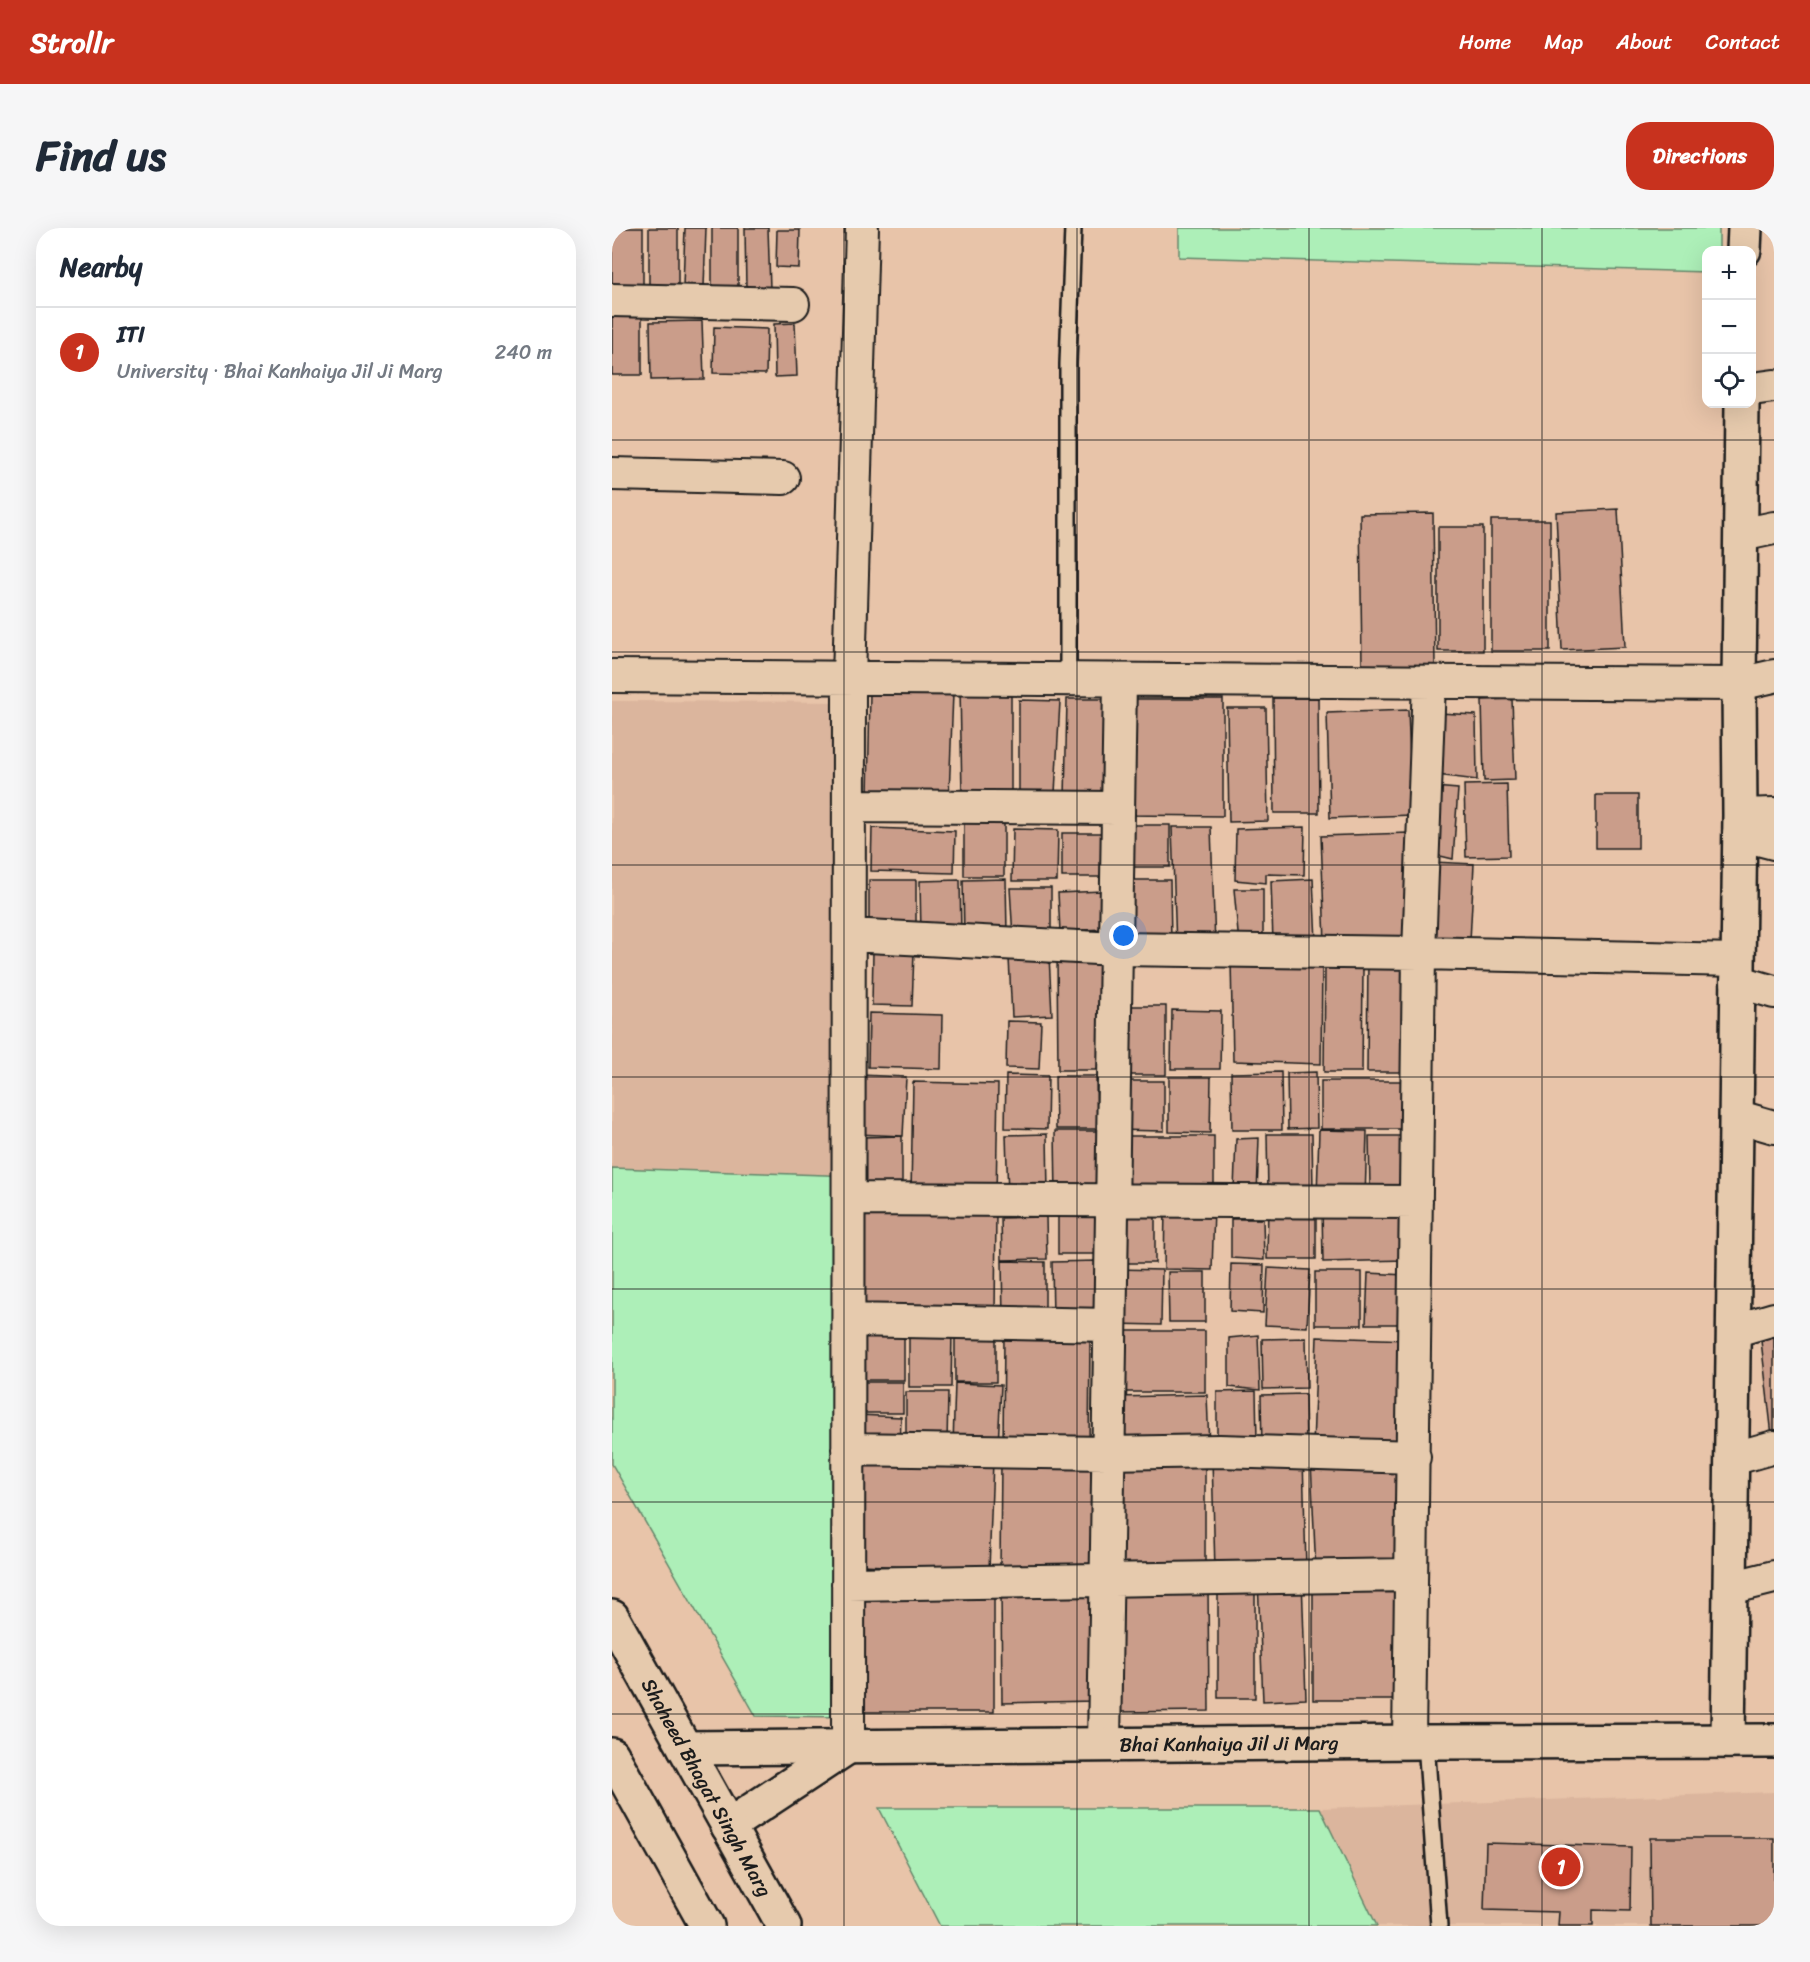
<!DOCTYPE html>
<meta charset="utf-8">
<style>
:root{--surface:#fff;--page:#f6f6f7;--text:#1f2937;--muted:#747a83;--line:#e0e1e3;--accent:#c8321e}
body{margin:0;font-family:Sriracha,sans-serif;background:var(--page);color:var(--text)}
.controls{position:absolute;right:18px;top:18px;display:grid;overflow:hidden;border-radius:12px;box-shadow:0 6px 24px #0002}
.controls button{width:54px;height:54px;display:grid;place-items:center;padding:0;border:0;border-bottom:2px solid var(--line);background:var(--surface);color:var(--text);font:30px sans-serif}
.you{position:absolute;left:512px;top:708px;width:21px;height:21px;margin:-15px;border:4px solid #fff;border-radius:50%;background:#1a73e8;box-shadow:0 0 0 9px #1a73e833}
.badge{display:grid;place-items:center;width:39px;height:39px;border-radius:50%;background:var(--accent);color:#fff;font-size:20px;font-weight:700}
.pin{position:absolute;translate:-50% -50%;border:3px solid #fff;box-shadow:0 2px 6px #0006}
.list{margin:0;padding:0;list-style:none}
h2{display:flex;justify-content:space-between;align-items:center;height:78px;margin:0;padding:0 24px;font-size:26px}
h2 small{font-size:20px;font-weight:400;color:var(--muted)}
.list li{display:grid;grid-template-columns:39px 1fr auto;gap:18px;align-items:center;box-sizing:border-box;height:90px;padding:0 24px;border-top:2px solid var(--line)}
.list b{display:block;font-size:22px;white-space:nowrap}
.list p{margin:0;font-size:20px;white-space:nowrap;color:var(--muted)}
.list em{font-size:20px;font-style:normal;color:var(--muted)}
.icon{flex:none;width:33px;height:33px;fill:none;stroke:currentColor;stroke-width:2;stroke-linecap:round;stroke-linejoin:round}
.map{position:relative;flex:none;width:1162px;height:1698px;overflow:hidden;border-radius:24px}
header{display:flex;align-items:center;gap:36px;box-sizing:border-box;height:84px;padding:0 30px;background:var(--accent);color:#fff}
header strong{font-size:28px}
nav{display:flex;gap:33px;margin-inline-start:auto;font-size:21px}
.intro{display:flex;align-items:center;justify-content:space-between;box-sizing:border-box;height:144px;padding:0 36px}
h1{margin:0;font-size:42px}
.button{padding:15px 27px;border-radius:24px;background:var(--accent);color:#fff;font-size:21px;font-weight:700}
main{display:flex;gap:36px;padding:0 36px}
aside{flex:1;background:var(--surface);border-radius:24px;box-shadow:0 6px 24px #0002}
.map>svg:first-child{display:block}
.built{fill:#dbb59d}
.green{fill:#adefb8;stroke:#64866a;stroke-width:1.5}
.building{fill:#ca9d8a;stroke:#1c1c1c;stroke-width:1.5}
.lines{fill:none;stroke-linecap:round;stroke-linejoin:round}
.service-casing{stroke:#1c1c1c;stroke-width:20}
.minor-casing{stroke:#1c1c1c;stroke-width:36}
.tertiary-casing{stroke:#1c1c1c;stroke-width:38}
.secondary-casing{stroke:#1c1c1c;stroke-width:38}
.service{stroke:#e6caad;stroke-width:15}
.minor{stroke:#e6caad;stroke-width:32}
.tertiary{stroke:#e6caad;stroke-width:33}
.secondary{stroke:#e6caad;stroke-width:33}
.grid{fill:none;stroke:#1c1c1c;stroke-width:1.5;stroke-opacity:0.55}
.labels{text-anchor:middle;stroke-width:4.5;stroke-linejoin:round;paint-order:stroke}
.street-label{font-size:20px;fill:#1c1c1c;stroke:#e6caad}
</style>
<header>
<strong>Strollr</strong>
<nav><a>Home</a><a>Map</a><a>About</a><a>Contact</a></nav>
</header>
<div class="intro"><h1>Find us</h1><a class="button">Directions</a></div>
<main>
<aside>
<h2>Nearby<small></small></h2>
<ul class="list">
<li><span class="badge">1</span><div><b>ITI</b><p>University · Bhai Kanhaiya Jil Ji Marg</p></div><em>240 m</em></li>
</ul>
</aside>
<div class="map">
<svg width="1162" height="1698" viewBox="0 0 1162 1698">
<rect width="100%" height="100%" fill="#e8c4a9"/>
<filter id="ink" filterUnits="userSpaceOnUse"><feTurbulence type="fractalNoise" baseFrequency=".0167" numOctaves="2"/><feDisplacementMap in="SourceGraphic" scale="12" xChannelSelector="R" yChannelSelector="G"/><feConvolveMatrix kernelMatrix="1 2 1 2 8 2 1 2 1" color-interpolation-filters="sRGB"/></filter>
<g filter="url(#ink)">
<!-- built -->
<path class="built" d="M0 473 251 474 245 948 0 940Z
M1162 1564V1698H765L708 1580Z"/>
<!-- green -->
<path class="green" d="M567 0H1107V22H1094V44L567 29Z
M0 940 245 948 240 1489 144 1488 0 1236Z
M267 1580H708L765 1698H328Z"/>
<!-- building -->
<path class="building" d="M0 0H31V60H0Z
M37 0H66V61H37Z
M73 0H94L92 59H71Z
M100 0H126V63H100Z
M133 0H156L158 61H134Z
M165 2H188L187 40 164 39Z
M0 88H30V147H0Z
M90 93 92 151 39 152 38 94Z
M183 95 185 148 163 149 162 96Z
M102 99 155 101 154 146 101 145Z
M1006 281 1013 419 950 422 944 284Z
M821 285 823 438 750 439 748 286Z
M879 292H938V423H879Z
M826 299H871V423H826Z
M399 458V564L350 567 348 459Z
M258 465H341L337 568 256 569Z
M661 470H706L707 585H662Z
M455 471H496L495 572 453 571Z
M514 471H611V588L513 587Z
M900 471 903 552 872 553 870 472Z
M407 472 448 473 443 565 407 566Z
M615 480H654L656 593 617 594Z
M796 482 800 587 718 590 715 485Z
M826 485 864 487 865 552 825 547Z
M895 556 897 628 854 629 852 557Z
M822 559 846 561 841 631 820 626Z
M984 567H1026V620H984Z
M352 595H392V648H352Z
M515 597H558V639H515Z
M560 599H599L603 719 564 720Z
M693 599 692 647 654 646V655L623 652 624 601Z
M260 600 343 603 342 645 259 643Z
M401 601 446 602 445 653H400Z
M450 605H495V649H450Z
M796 605 800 712 713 715 709 608Z
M820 634 862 636 858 713 816 711Z
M394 651 395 707H352L351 652Z
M701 651 704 713 661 714 659 653Z
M257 652H304V700H257Z
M348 652 349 705 309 706 308 653Z
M515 652H558L559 716H516Z
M398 660H439V711L401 709Z
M622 661H651V717L627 716Z
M490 663 492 701 448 703 446 665Z
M261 723 302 724 300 778 260 777Z
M445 726H496L497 842H446Z
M437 728 440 787 400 789 397 730Z
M756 729H800V844H755Z
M619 732 710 733 709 836 621 833Z
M713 739 751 740 750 844H712Z
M508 778H554V847H507Z
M560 782 609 783 608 841H559Z
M257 785 330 787 329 841 256 839Z
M395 793 429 794 427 841 394 840Z
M669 844 670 902H620L619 845Z
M704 844 705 900 676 901 675 845Z
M248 847 294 849 291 908 245 906Z
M394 847 436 848 435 901 393 900Z
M443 848H484L485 901H444Z
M557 849H599L598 905 557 904Z
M504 853H552V903L503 902Z
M709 853H791V901H709Z
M301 854 386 856 384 968 299 966Z
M707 902 755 903 753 971 705 969Z
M443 903H486L487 969H444Z
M435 906 436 967 396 968 394 907Z
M655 906H700L701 964H656Z
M290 908V966L249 967V909Z
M508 908H602V964H508Z
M757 908H795V959L758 960Z
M647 910 645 966 622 961 624 911Z
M656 977 704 978V1031H655Z
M791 977 793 1032 711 1034 710 979Z
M446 980H488V1026H446Z
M553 980 602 981 600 1042 552 1041Z
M252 983H384L383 1086H253Z
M434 989 435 1031 390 1032 389 990Z
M506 989H543V1035H506Z
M619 991H651L652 1032 619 1030Z
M390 1033 433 1034V1092L391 1090Z
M485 1033 486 1089H441L440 1034Z
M619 1036 652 1037 651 1085 618 1083Z
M656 1040 698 1042 695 1099 653 1097Z
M504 1041 550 1042 549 1097 502 1096Z
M556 1044H593V1094H557Z
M703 1044H750V1097H703Z
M756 1045 793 1047 791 1096H754Z
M1162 1100V1216H1161L1148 1104Z
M343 1102H384V1154H343Z
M297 1103H340L339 1159H297Z
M502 1103H593V1164H502Z
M392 1106 478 1107 477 1220H391Z
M646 1107 648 1162 617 1159V1110Z
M248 1108 292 1109V1152H248Z
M705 1109 798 1112 796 1221 701 1218Z
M694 1110 695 1160 651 1161 650 1111Z
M249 1154H291V1185H249Z
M343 1155 389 1157 386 1218 341 1216Z
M644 1163 645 1214 605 1213V1164Z
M294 1164H336L335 1215 294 1216Z
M693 1166 694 1221H650L649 1167Z
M595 1167 597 1219 506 1221 504 1169Z
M246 1187 289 1189 288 1219 245 1217Z
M502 1228H593V1340H502Z
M253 1229 381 1233 377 1342 249 1337Z
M600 1230 691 1231 694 1339 603 1342Z
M389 1231H479V1342H388Z
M699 1234 786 1235 792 1341 704 1345Z
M690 1351 694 1471 651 1473 646 1352Z
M606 1354H643V1470H606Z
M701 1354H791V1472H701Z
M596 1357 597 1483 504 1484V1358Z
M481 1359 482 1473 390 1475 389 1361Z
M247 1364 382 1365V1484H246Z
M1038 1610H1162V1698H1039Z
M874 1615 1019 1619 1018 1683 981 1682V1698H946L947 1684 872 1682Z"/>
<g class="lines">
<!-- service casing -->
<g class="service-casing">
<path id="service" d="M456 451V136L461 0
M814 1514 827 1698"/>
</g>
<!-- minor casing -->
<g class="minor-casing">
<path id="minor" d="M0 72 181 76
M1140 161 1162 158
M0 246 171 250
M1129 307 1162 300
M0 448 1127 456 1162 448
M237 578 506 580
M1128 587 1162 586
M1127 606 1162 615
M237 707 504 721 807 725 817 454
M1125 753 1162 764
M1124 888 1162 899
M237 971 804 974
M237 1092 498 1097
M1121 1103 1162 1091
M236 1221 495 1225 607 1223 802 1229
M1120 1231 1162 1219
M236 1356 798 1347
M1118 1360 1162 1349
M797 1514 807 725 1126 732
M492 1517 508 452
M236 1519 237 450 250 0"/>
</g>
<!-- tertiary casing -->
<g class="tertiary-casing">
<g id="tertiary">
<path d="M1132 22 1133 0"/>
<path d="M1116 1513 1128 587 1127 456 1130 176"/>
<path id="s1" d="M73 1520 814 1514 1162 1513"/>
<path d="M116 1598 236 1519"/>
</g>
</g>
<!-- secondary casing -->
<g class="secondary-casing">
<g id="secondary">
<path id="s2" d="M0 1389 172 1698"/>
<path d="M0 1527 95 1698"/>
</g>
</g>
<!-- service -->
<use href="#service" class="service"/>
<!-- minor -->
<use href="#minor" class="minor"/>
<!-- tertiary -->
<use href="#tertiary" class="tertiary"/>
<!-- secondary -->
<use href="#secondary" class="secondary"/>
</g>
</g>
<!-- grid -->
<path class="grid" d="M232 0V1698M465 0V1698M697 0V1698M930 0V1698M0 212H1162M0 424H1162M0 637H1162M0 849H1162M0 1061H1162M0 1274H1162M0 1486H1162"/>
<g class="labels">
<!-- street labels -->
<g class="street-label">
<text dy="7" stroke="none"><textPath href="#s1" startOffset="544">Bhai Kanhaiya Jil Ji Marg</textPath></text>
<text dy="7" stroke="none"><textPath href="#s2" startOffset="195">Shaheed Bhagat Singh Marg</textPath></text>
</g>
</g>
</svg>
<div class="controls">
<button>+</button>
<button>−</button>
<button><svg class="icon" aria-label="locate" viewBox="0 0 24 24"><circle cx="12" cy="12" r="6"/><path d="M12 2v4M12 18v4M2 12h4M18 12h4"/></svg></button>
</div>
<div class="you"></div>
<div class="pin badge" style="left:949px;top:1639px">1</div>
</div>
</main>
